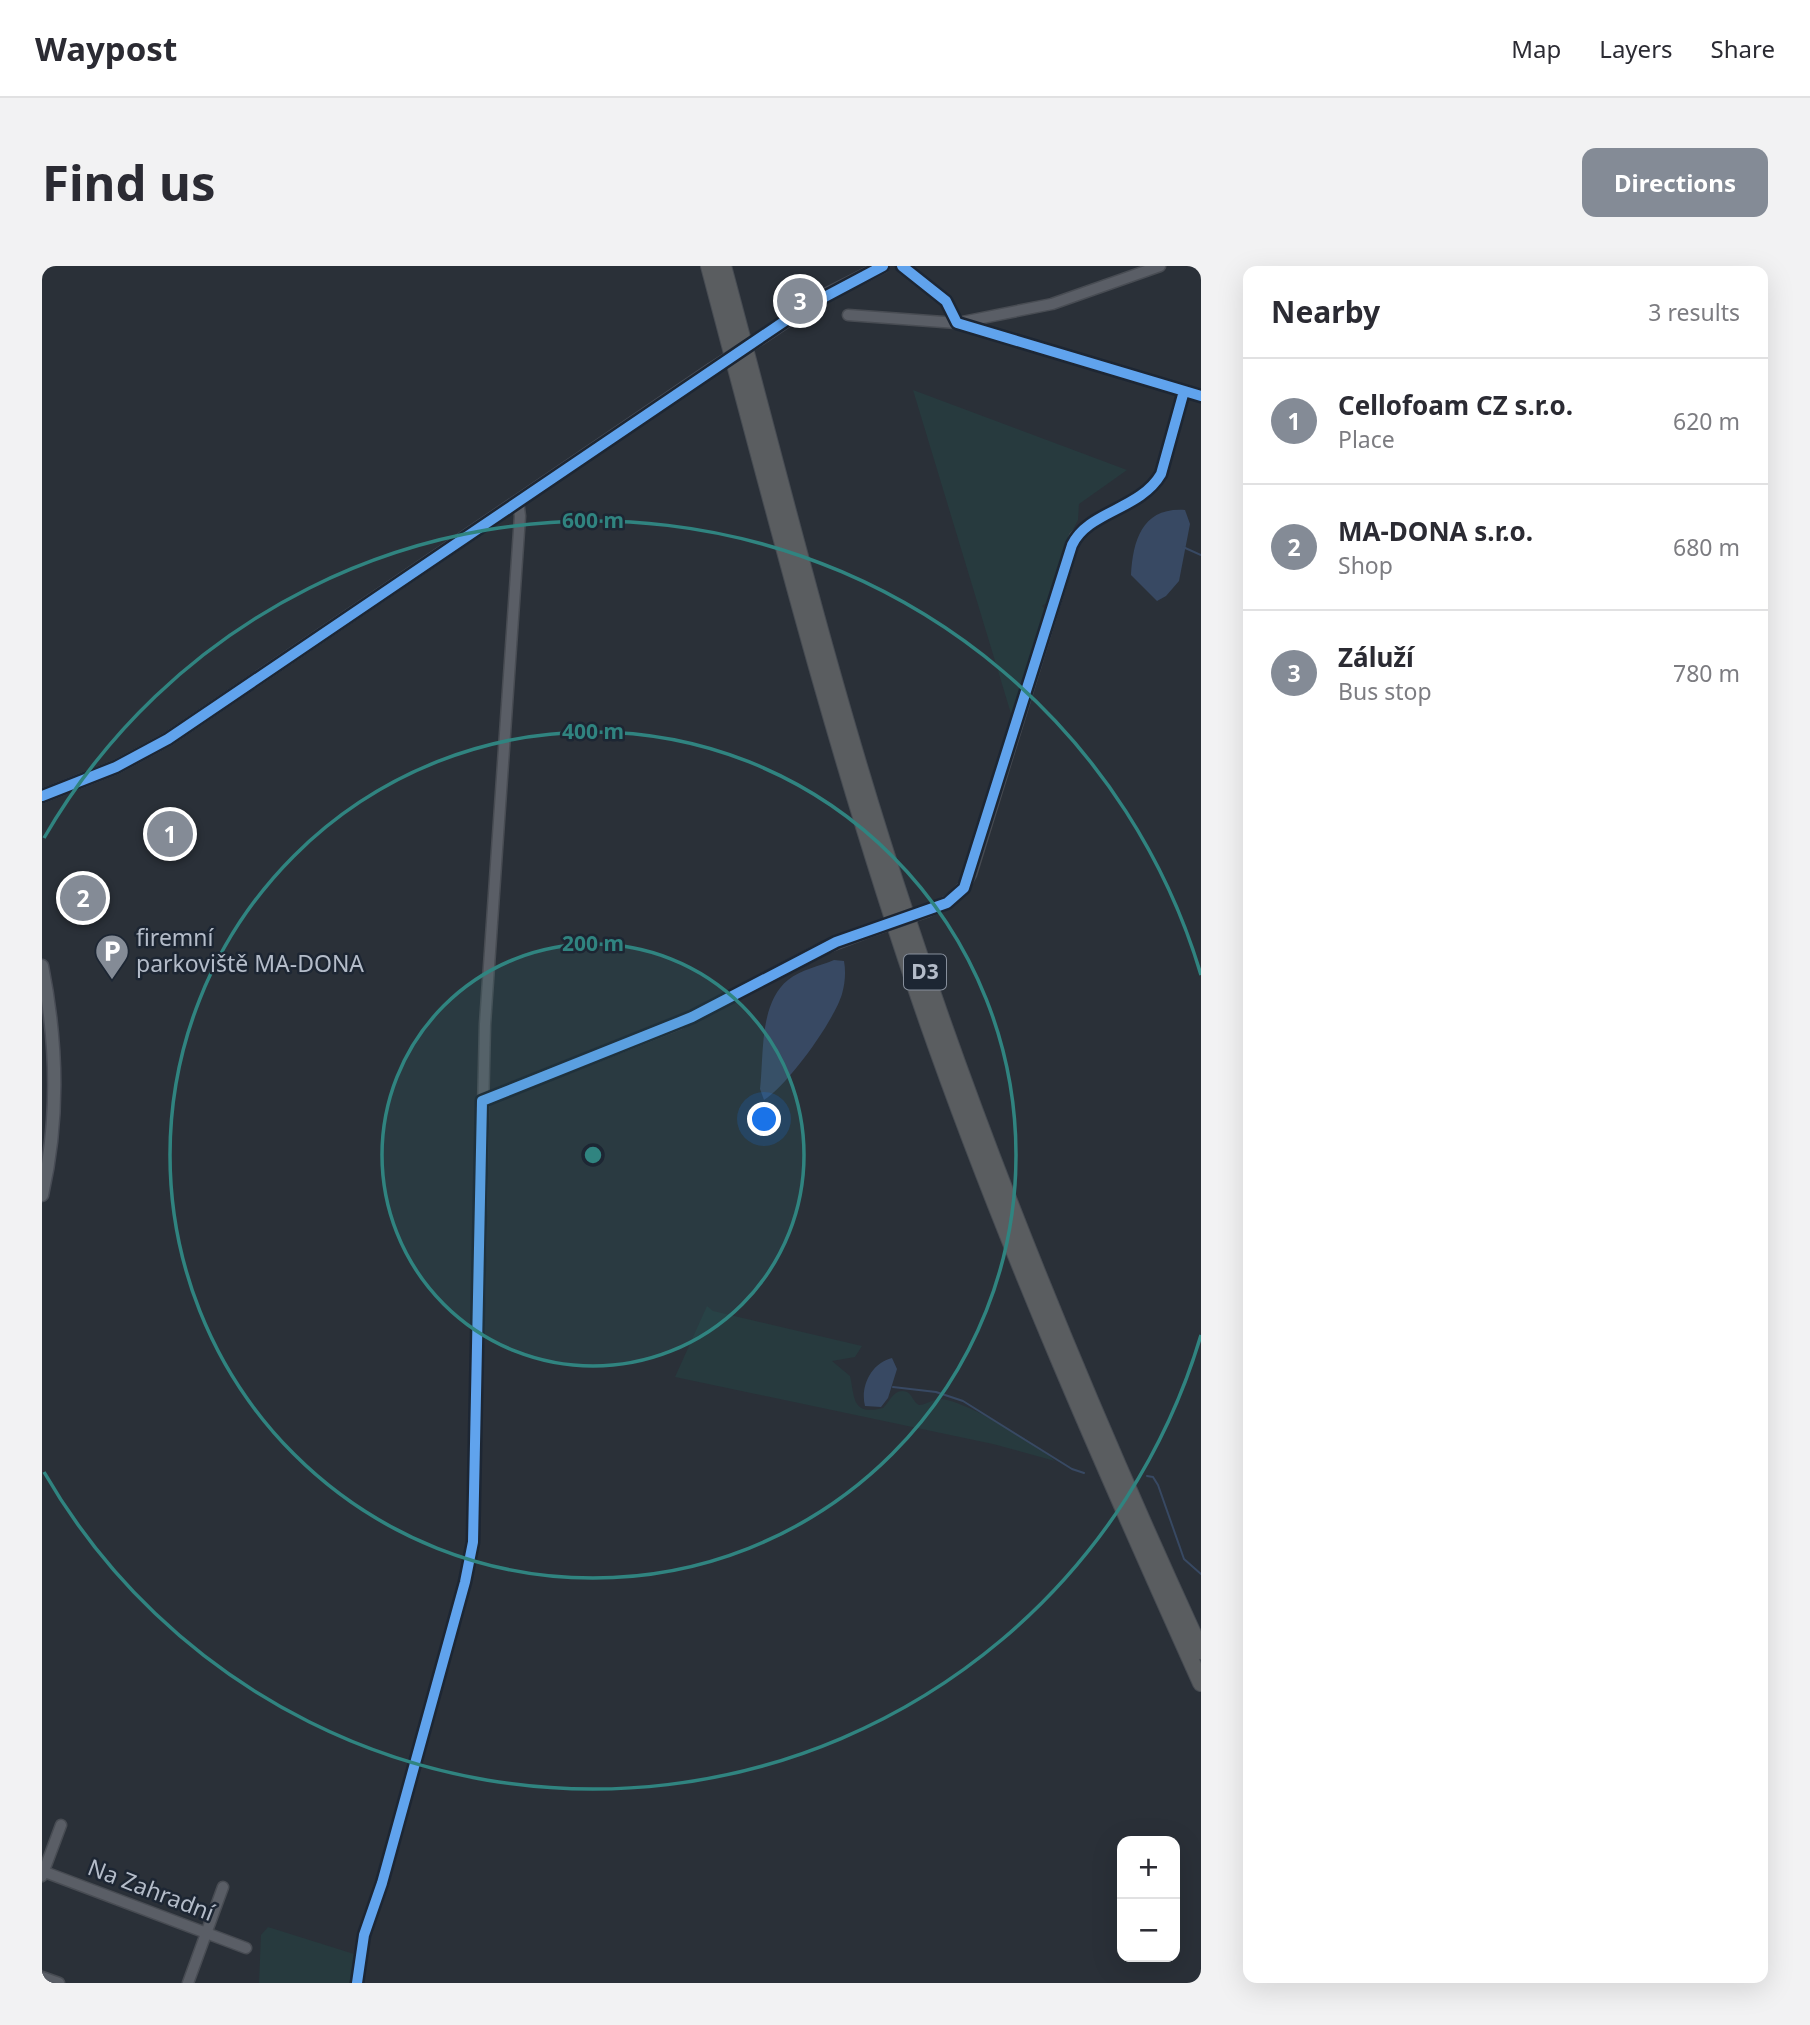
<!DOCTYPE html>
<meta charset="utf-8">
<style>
:root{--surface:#fff;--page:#f2f2f3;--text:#2b2b33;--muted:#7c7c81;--line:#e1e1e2;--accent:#848b96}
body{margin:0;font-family:"Noto Sans",sans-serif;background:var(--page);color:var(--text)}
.controls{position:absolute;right:21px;bottom:21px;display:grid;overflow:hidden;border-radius:14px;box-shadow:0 7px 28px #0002}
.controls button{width:63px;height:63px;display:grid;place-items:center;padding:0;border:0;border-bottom:2px solid var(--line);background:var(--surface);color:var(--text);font:35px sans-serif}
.you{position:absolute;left:723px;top:854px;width:24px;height:24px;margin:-18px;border:5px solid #fff;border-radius:50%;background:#1a73e8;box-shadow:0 0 0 10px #1a73e833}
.badge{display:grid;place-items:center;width:46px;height:46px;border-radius:50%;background:var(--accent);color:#fff;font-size:23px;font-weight:700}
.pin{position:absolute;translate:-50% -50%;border:4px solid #fff;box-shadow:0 2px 7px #0006}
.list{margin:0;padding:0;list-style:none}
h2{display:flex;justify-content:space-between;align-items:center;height:91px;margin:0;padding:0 28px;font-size:30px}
h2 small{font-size:23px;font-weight:400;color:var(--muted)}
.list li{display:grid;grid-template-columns:46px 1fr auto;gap:21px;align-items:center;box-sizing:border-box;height:126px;padding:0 28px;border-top:2px solid var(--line)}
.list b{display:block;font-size:26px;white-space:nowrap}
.list p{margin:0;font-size:23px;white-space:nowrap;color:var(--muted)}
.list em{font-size:23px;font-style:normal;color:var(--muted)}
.map{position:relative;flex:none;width:1159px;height:1717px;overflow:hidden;border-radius:14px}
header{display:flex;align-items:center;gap:42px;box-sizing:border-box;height:98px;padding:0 35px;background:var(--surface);border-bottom:2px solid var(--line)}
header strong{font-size:33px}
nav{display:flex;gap:38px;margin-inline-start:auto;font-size:24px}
.intro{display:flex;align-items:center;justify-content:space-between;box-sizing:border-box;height:168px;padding:0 42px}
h1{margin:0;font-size:49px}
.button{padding:18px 32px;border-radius:14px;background:var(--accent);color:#fff;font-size:24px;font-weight:700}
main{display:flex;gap:42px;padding:0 42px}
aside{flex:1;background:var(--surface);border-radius:14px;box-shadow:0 7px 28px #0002}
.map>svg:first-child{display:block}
.green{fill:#273a3e}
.water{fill:#384963}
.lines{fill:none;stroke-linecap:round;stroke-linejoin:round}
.stream{stroke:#384963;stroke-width:2}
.minor-casing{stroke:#484c53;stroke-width:13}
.major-casing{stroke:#484c55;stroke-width:15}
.highway-casing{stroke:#474c53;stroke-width:18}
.minor{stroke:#5a5e66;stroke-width:10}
.major{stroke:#5c6168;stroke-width:12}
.highway{stroke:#5a5d60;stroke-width:16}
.minor-bridge-casing{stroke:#484c53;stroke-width:13;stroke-linecap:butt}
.major-bridge-casing{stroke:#484c55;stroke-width:15;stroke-linecap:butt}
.minor-bridge{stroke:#5a5e66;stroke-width:10}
.major-bridge{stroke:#5c6168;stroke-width:12}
.cycleway-casing{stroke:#1d2633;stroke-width:15}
.cycleway{stroke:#60a3ed;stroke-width:10}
.ring{fill:none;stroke:#308480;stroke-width:3.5}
.labels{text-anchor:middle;stroke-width:5;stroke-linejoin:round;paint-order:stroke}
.shield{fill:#1d2633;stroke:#878f9c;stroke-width:2}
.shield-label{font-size:21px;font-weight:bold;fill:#b4bcc9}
.poi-label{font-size:23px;fill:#b4bcc9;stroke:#1d2633;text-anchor:start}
.street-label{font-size:23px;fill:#b4bcc9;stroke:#1d2633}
.centre{fill:#308480;stroke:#1d2633;stroke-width:3.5}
.ring-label{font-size:21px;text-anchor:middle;font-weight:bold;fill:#308480;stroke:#1d2633;stroke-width:5;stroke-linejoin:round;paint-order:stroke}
</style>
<header>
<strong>Waypost</strong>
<nav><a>Map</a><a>Layers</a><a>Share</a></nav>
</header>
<div class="intro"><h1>Find us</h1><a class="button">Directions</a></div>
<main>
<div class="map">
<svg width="1159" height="1717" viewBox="0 0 1159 1717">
<rect width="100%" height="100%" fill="#2a3038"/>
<!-- green -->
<path class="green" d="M871 124 1085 204 1037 238 1036 254 1023 279 1006 336 1000 340 1004 344 970 451Z
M665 1040 671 1045 820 1080 813 1091 790 1095 808 1110C813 1131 809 1150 841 1142 848 1136 852 1121 865 1126 870 1128 871 1136 877 1139 885 1139 890 1133 897 1133 920 1132 997 1179 1013 1195L951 1178 633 1111Z
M226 1661 312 1688 309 1717H217L219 1669Z"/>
<!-- water -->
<path class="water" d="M1143 244 1148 258 1137 315 1124 330 1115 335 1089 309C1091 273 1101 241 1143 244Z
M792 694 802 695C804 706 803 717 800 728 792 755 746 819 722 834L718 823C722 789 717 737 746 714 758 704 778 700 792 694Z
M850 1092 855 1103 846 1132 839 1141 823 1140C818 1121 829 1097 850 1092Z"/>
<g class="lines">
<!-- stream -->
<path class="stream" d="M1141 281 1159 289
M851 1121 894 1126 921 1135 1030 1203 1042 1207
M1105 1210 1111 1211 1116 1219 1142 1293 1159 1308"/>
<!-- minor casing -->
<g class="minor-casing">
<path id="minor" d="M860 0 904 35 915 57 1159 130
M806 49 915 57 1010 38 1118 0
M886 645C906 637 919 628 929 608L1033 271C1058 244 1099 242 1119 208L1142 125
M440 835 636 758 773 686 831 664
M0 1605 204 1682
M0 1610 19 1559
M0 1711 17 1717
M146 1717 181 1621
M315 1717 322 1669 340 1617 423 1316 431 1276 443 758 478 250 476 235"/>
</g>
<!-- major casing -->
<g class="major-casing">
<path id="major" d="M723 69 780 31 841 0
M0 530 74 501 126 473 669 104
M0 700C15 775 17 855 0 929"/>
</g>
<!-- highway casing -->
<g class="highway-casing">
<path id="highway" d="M667 0C734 253 799 507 885 754 964 980 1061 1199 1159 1417
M681 0C739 216 792 434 863 646 946 899 1048 1144 1159 1385"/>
</g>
<!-- minor -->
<use href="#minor" class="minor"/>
<!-- major -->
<use href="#major" class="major"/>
<!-- highway -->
<use href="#highway" class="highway"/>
<!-- minor-bridge casing -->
<g class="minor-bridge-casing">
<path id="minor-bridge" d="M831 664 886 645"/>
</g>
<!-- major-bridge casing -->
<g class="major-bridge-casing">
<path id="major-bridge" d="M669 104 723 69"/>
</g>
<!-- minor-bridge -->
<use href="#minor-bridge" class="minor-bridge"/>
<!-- major-bridge -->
<use href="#major-bridge" class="major-bridge"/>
<!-- cycleway casing -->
<g class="cycleway-casing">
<path id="cycleway" d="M860 0 904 35 915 57 1159 130
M0 530 74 501 126 473 762 42 841 0
M315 1717 322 1669 340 1617 423 1316 431 1276 440 835 650 751 794 676 905 637 922 622 1030 279C1046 245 1098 244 1119 208L1142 125"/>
</g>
<!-- cycleway -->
<use href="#cycleway" class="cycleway"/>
</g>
<!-- distance rings -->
<circle cx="551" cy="889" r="211" fill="#308480" fill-opacity=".12"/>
<g class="ring">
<circle cx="551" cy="889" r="211"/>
<circle cx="551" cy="889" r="423"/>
<path d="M1159 1069A634 634 0 0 1 2 1206M2 572A634 634 0 0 1 1159 709"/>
</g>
<!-- icons -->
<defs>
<g id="parking-pin" transform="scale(1.75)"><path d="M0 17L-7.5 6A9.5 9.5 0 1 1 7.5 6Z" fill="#848b96" stroke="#1d2633"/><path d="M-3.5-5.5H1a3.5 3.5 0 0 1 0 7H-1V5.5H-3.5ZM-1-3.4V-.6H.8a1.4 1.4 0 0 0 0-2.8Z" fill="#fff"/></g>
</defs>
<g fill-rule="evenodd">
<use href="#parking-pin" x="70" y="685"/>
</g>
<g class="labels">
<!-- shield labels -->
<rect class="shield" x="862" y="688.5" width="42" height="35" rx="5"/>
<g class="shield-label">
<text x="883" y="713">D3</text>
</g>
<!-- poi labels -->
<g class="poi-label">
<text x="94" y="680">firemní<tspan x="94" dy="26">parkoviště MA-DONA</tspan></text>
</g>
<!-- street labels -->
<g class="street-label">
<text transform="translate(109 1624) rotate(21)" y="8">Na Zahradní</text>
</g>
</g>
<circle cx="551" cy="889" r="10" class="centre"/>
<g class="ring-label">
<text x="551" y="262">600 m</text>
<text x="551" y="473">400 m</text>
<text x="551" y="685">200 m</text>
</g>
</svg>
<div class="controls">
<button>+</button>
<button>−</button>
</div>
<div class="you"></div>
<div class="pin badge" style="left:128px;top:568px">1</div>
<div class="pin badge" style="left:41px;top:632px">2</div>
<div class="pin badge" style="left:758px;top:35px">3</div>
</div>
<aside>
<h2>Nearby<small>3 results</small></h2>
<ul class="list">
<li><span class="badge">1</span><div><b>Cellofoam CZ s.r.o.</b><p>Place</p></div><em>620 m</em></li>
<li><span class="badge">2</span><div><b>MA-DONA s.r.o.</b><p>Shop</p></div><em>680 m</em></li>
<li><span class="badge">3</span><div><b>Záluží</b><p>Bus stop</p></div><em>780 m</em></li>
</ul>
</aside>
</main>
